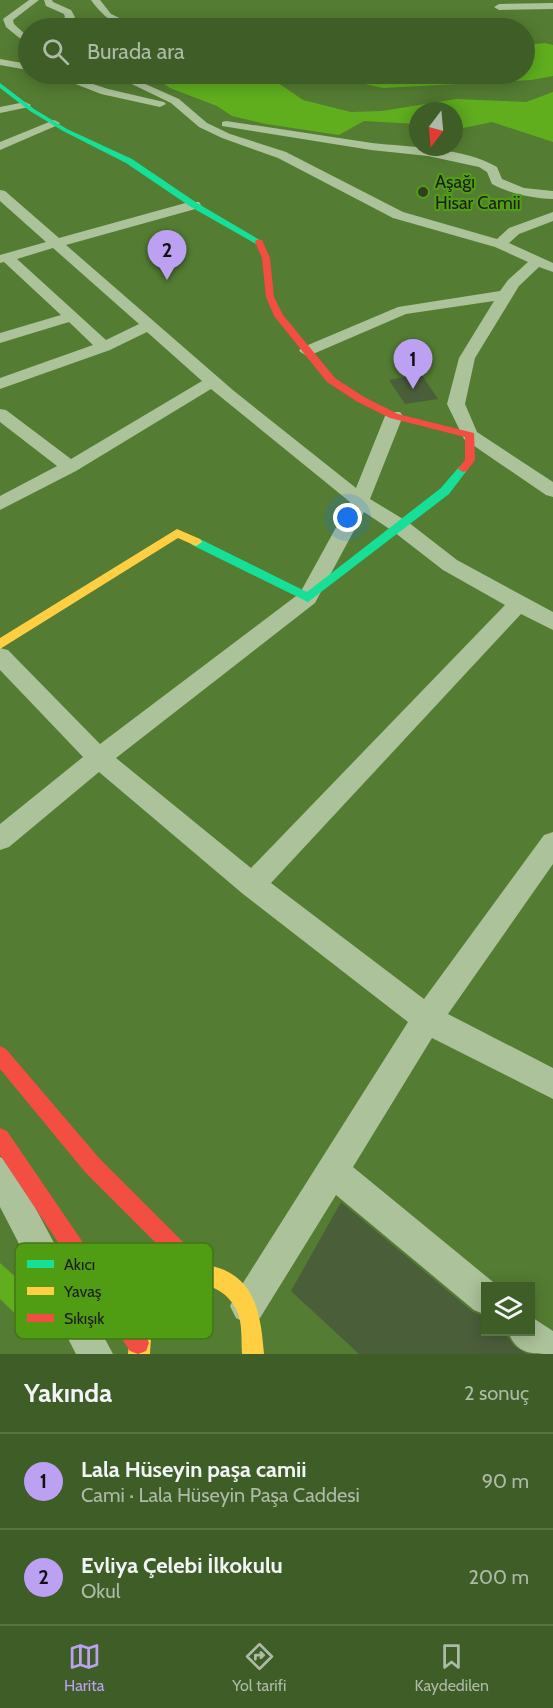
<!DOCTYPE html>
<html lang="tr">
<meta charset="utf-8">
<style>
:root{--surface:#3f5d26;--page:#4a6632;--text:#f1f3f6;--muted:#adbaa7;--line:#587243;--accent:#bca0f2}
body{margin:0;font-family:Cabin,sans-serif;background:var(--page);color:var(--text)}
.controls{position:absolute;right:18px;bottom:18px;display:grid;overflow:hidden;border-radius:0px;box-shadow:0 3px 15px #0003}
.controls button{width:54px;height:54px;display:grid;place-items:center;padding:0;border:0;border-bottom:2px solid var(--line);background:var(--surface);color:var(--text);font:30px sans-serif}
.compass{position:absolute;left:409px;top:102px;width:54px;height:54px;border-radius:50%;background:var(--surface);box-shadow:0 3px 15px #0003;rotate:196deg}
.you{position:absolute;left:348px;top:518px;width:21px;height:21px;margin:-15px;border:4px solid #fff;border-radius:50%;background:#1a73e8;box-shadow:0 0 0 9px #1a73e833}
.badge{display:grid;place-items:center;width:39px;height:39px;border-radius:50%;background:var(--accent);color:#111;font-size:20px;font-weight:700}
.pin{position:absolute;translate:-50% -50px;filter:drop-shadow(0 2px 3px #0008)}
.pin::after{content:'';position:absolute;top:32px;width:21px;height:18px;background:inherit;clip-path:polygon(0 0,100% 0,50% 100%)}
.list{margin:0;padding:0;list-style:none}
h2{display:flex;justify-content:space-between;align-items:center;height:78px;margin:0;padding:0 24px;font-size:26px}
h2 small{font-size:20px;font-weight:400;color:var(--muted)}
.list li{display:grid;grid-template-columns:39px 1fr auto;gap:18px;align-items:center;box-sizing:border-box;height:96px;padding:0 24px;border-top:2px solid var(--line)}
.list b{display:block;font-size:22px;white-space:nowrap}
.list p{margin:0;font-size:20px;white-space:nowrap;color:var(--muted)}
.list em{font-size:20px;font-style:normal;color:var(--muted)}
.icon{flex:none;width:33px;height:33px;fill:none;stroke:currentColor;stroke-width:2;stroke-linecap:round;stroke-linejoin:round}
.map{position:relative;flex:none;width:553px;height:1354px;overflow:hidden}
.search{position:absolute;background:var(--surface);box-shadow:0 3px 15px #0003;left:18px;right:18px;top:18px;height:66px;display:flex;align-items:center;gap:15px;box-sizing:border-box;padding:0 21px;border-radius:33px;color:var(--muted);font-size:22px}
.sheet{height:270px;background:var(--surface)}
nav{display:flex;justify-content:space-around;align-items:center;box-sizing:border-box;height:84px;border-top:2px solid var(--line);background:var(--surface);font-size:16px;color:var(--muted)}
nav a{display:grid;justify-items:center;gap:3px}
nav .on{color:var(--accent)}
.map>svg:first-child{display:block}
.green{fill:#60ae1e}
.building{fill:#4b5e3a}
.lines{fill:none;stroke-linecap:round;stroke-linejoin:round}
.street{fill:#acc29a;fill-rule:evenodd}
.fast{fill:#16e098;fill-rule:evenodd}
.slow{fill:#ffcf43;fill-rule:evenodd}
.jam{fill:#f24e42;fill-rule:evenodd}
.poi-dot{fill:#303e24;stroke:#509c13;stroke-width:2}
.labels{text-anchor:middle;stroke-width:4.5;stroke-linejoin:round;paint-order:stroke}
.far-poi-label{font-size:18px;fill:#1d1d1d;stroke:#509c13;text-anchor:start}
.key{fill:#509c13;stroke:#417616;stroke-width:1.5}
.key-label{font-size:16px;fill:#1d1d1d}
</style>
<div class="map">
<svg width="553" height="1354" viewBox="0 0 553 1354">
<rect width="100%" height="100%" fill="#547c32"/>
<!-- green -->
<path class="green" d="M406 22 481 28H343V26L361 23Z
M545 43 553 45V76L531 80 383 88 365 84 352 74H524L525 45Z
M160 74H258L271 78 303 100 351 112 382 111 456 99 526 102 553 92V142L492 122 454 130V111H418V124L364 121 339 135 266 124 232 116 217 106 170 88 160 81Z
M0 1263 46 1304 31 1329 0 1299Z"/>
<!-- building -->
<path class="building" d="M421 374 438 399 405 404 389 380Z
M341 1202 473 1312 486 1317V1332H504L514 1346 527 1354H359L291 1291Z"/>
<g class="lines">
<!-- street -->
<path class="street" d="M29 0H39L13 20 14 24 28 37V45L6 27 3 19Z
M44 0H52L53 2 71 10 75 17 65 28H55L65 17 64 14 46 6Z
M91 0H100L111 14 141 28C119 30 103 17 91 0Z
M553 3V9L499 10 494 7 499 4Z
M0 59 28 64V70L0 65Z
M50 74H63L108 89 164 102 166 104 160 107 101 94Z
M111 74H123L179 99 207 123 230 134 286 152 403 212 497 239 509 228 553 212V221L519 234 509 243 553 263V272L539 267 519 286 475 358 465 404 477 432 553 482V497L546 495 464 439 447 404 459 358 494 301 406 314 313 354 307 356 299 351 301 348 398 307 500 291 508 280 528 262 495 247 393 218 278 158 222 138 199 127 171 103Z
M25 102 31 105 29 107 0 113V107Z
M54 120 60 123 58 125 0 150V142Z
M226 121C275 128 323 136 372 143 409 147 466 148 497 167L502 179 524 188 553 191V199C531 198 511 194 492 184L487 172 479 167 428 156 371 150 222 126V122Z
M0 190 5 191 59 238 189 202H199L201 205 199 208 66 245 234 391 356 488 385 416 388 412H400L403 416 370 499 408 522 457 560 553 612V630L521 614 271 883 424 999 544 835 553 832V864L448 1014 553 1068V1099L432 1038 353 1167 498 1286H486V1315L474 1310 336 1195 260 1318 248 1324 236 1318 230 1306 236 1294 408 1022 243 894 99 772 9 847 0 850V824L83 757 0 670V648L8 650 100 744 300 593 350 502 211 389 76 471 0 510V496L57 466 0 422V409L6 410 71 459 202 381 147 332 110 350 0 389V378L93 345 69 322 0 343V333L61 315 4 262 0 263V255L46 242 0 201ZM53 248 139 324 106 340 17 259ZM364 512 394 532 443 570 505 605 251 868 116 758 315 603Z
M0 1157 11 1162 113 1354H76L0 1207Z
M530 1316 553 1331V1354C530 1354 517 1354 508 1332H530Z"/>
<!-- fast -->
<path class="fast" d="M0 83 34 109 67 129 132 159 197 203 263 242 256 244 191 207 126 163 63 131 30 111 0 88Z
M463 466 468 469 449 494 308 602 192 545 190 542 196 538 200 539 307 592 441 488 459 467Z"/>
<!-- slow -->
<path class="slow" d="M177 529 200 539 202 542 196 546 178 538 0 649V638Z
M194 1263C252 1268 260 1304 264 1354H242C241 1340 243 1322 236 1309 219 1276 176 1278 159 1309 151 1322 151 1339 150 1354H128C133 1307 143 1274 194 1263Z"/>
<!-- jam -->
<path class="jam" d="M256 240H262L270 258 274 297 283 315 335 378 364 397 398 414 474 433 475 460 467 471 463 472 458 469 465 460V437L390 418 356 401 327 382 274 316 266 297 262 258 255 242Z
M0 1046 6 1049 99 1158 206 1265 209 1272 206 1279 199 1282 192 1279 85 1172 0 1069Z
M0 1128 7 1131 146 1335 149 1343 146 1351 138 1354 130 1351 0 1155Z"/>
</g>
<!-- markers -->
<circle class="poi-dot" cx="423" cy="192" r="6"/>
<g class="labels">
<!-- far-poi labels -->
<g class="far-poi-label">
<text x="435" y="188">Aşağı<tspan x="435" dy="21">Hisar Camii</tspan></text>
</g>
</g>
<!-- legend -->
<rect x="15" y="1243" width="198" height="96" rx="9" class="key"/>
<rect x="27" y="1260" width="27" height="8" fill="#16e098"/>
<rect x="27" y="1287" width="27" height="8" fill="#ffcf43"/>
<rect x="27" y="1314" width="27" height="8" fill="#f24e42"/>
<g class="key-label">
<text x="64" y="1270">Akıcı</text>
<text x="64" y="1297">Yavaş</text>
<text x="64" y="1324">Sıkışık</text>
</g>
</svg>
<div class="controls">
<button><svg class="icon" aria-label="layers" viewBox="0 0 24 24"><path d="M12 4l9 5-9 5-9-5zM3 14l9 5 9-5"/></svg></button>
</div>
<svg class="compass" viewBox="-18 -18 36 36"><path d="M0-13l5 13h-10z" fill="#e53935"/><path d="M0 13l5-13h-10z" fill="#adbaa7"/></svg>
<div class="you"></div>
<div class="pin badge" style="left:413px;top:389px">1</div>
<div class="pin badge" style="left:167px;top:280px">2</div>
<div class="search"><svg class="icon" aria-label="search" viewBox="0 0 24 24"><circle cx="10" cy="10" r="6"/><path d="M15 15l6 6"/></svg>Burada ara</div>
</div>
<section class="sheet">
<h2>Yakında<small>2 sonuç</small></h2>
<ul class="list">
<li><span class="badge">1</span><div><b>Lala Hüseyin paşa camii</b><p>Cami · Lala Hüseyin Paşa Caddesi</p></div><em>90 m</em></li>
<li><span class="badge">2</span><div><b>Evliya Çelebi İlkokulu</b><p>Okul</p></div><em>200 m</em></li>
</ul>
</section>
<nav>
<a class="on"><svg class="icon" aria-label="map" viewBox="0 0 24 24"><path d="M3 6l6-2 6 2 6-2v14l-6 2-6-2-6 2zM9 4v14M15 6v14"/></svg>Harita</a>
<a><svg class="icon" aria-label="directions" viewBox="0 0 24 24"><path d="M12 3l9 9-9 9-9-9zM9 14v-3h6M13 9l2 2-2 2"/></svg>Yol tarifi</a>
<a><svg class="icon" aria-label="saved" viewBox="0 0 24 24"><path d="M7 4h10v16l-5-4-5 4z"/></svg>Kaydedilen</a>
</nav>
